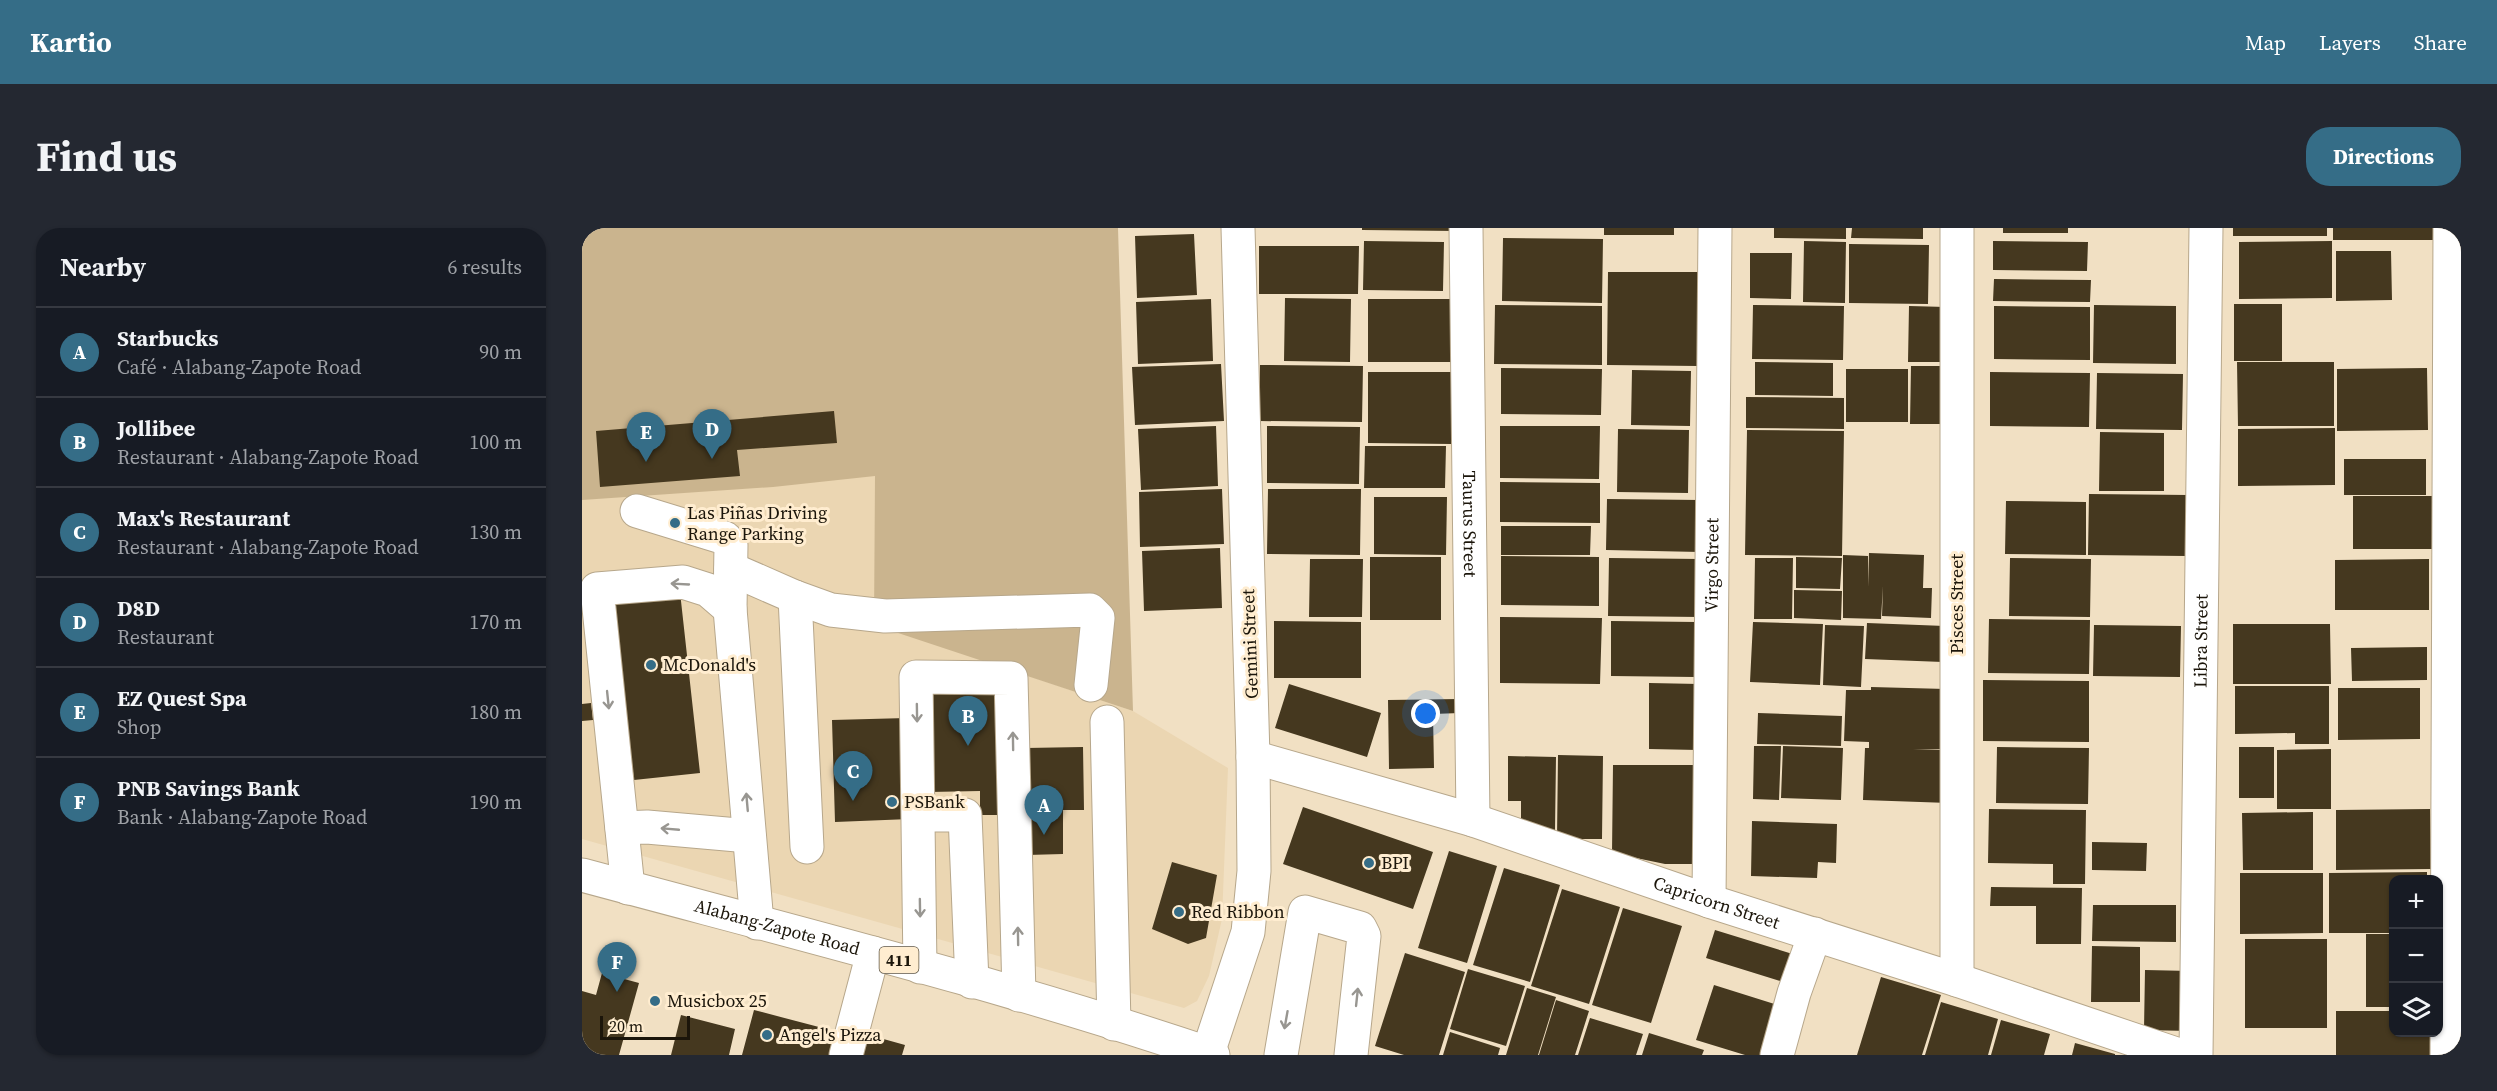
<!DOCTYPE html>
<meta charset="utf-8">
<style>
:root{--surface:#171b24;--page:#242831;--text:#f1f3f6;--muted:#9ea1a6;--line:#363941;--accent:#356d87}
body{margin:0;font-family:"Source Serif 4",serif;background:var(--page);color:var(--text)}
.controls{position:absolute;right:18px;bottom:18px;display:grid;overflow:hidden;border-radius:12px;box-shadow:0 2px 4px #0004}
.controls button{width:54px;height:54px;display:grid;place-items:center;padding:0;border:0;border-bottom:2px solid var(--line);background:var(--surface);color:var(--text);font:30px sans-serif}
.scale{position:absolute;left:18px;bottom:15px;width:90px;box-sizing:border-box;padding-left:6px;border:3px solid #1b150a;border-top:0;font-size:16px;line-height:21px;white-space:nowrap;color:#1b150a;-webkit-text-stroke:4px #ffedd0;paint-order:stroke}
.you{position:absolute;left:844px;top:486px;width:21px;height:21px;margin:-15px;border:4px solid #fff;border-radius:50%;background:#1a73e8;box-shadow:0 0 0 9px #1a73e833}
.badge{display:grid;place-items:center;width:39px;height:39px;border-radius:50%;background:var(--accent);color:#fff;font-size:20px;font-weight:700}
.pin{position:absolute;translate:-50% -50px;filter:drop-shadow(0 2px 3px #0008)}
.pin::after{content:'';position:absolute;top:32px;width:21px;height:18px;background:inherit;clip-path:polygon(0 0,100% 0,50% 100%)}
.list{margin:0;padding:0;list-style:none}
h2{display:flex;justify-content:space-between;align-items:center;height:78px;margin:0;padding:0 24px;font-size:26px}
h2 small{font-size:20px;font-weight:400;color:var(--muted)}
.list li{display:grid;grid-template-columns:39px 1fr auto;gap:18px;align-items:center;box-sizing:border-box;height:90px;padding:0 24px;border-top:2px solid var(--line)}
.list b{display:block;font-size:22px;white-space:nowrap}
.list p{margin:0;font-size:20px;white-space:nowrap;color:var(--muted)}
.list em{font-size:20px;font-style:normal;color:var(--muted)}
.icon{flex:none;width:33px;height:33px;fill:none;stroke:currentColor;stroke-width:2;stroke-linecap:round;stroke-linejoin:round}
.map{position:relative;flex:none;width:1879px;height:827px;overflow:hidden;border-radius:24px}
header{display:flex;align-items:center;gap:36px;box-sizing:border-box;height:84px;padding:0 30px;background:var(--accent);color:#fff}
header strong{font-size:28px}
nav{display:flex;gap:33px;margin-inline-start:auto;font-size:21px}
.intro{display:flex;align-items:center;justify-content:space-between;box-sizing:border-box;height:144px;padding:0 36px}
h1{margin:0;font-size:42px}
.button{padding:15px 27px;border-radius:24px;background:var(--accent);color:#fff;font-size:21px;font-weight:700}
main{display:flex;gap:36px;padding:0 36px}
aside{flex:1;background:var(--surface);border-radius:24px;box-shadow:0 2px 4px #0004}
.map>svg:first-child{display:block}
.built{fill:#ebd6b2}
.green{fill:#cab48e}
.building{fill:#45381f}
.lines{fill:none;stroke-linecap:round;stroke-linejoin:round}
.minor-casing{stroke:#b7a78b;stroke-width:35}
.highway-casing{stroke:#b7a78b;stroke-width:35}
.minor{stroke:#fff;stroke-width:33}
.highway{stroke:#fff;stroke-width:33}
.oneway{stroke:#989691}
.poi-dot{fill:#356d87;stroke:#ffedd0;stroke-width:2}
.labels{text-anchor:middle;stroke-width:6;stroke-linejoin:round;paint-order:stroke}
.shield{fill:#ffedd0;stroke:#5f5645;stroke-width:1.5}
.shield-label{font-size:16px;font-weight:bold;fill:#1b150a}
.poi-label{font-size:18px;fill:#1b150a;stroke:#ffedd0;text-anchor:start}
.street-label{font-size:18px;fill:#1b150a;stroke:#ffedd0}
</style>
<header>
<strong>Kartio</strong>
<nav><a>Map</a><a>Layers</a><a>Share</a></nav>
</header>
<div class="intro"><h1>Find us</h1><a class="button">Directions</a></div>
<main>
<aside>
<h2>Nearby<small>6 results</small></h2>
<ul class="list">
<li><span class="badge">A</span><div><b>Starbucks</b><p>Café · Alabang-Zapote Road</p></div><em>90 m</em></li>
<li><span class="badge">B</span><div><b>Jollibee</b><p>Restaurant · Alabang-Zapote Road</p></div><em>100 m</em></li>
<li><span class="badge">C</span><div><b>Max's Restaurant</b><p>Restaurant · Alabang-Zapote Road</p></div><em>130 m</em></li>
<li><span class="badge">D</span><div><b>D8D</b><p>Restaurant</p></div><em>170 m</em></li>
<li><span class="badge">E</span><div><b>EZ Quest Spa</b><p>Shop</p></div><em>180 m</em></li>
<li><span class="badge">F</span><div><b>PNB Savings Bank</b><p>Bank · Alabang-Zapote Road</p></div><em>190 m</em></li>
</ul>
</aside>
<div class="map">
<svg width="1879" height="827" viewBox="0 0 1879 827">
<rect width="100%" height="100%" fill="#f1e0c3"/>
<!-- built -->
<path class="built" d="M0 0 310 247 292 396 551 483 646 540 640 691 627 748 615 773 602 780 0 611Z"/>
<!-- green -->
<path class="green" d="M0 0H536L551 483 292 397 293 248 191 259 0 272Z"/>
<!-- building -->
<path class="building" d="M780 0H875V3L780 2Z
M1022 0H1092V7H1022Z
M1192 0H1264V11L1192 10Z
M1270 0H1341V11L1269 10Z
M1421 0H1486V5H1421Z
M1651 0H1745V8H1651Z
M1751 0H1851V12H1751Z
M612 6 615 67 555 70 553 8Z
M921 10 1021 11 1020 75 920 73Z
M782 13 862 14 861 63 781 62Z
M1222 13 1264 14 1263 75 1221 74Z
M1411 13 1506 14 1505 43 1411 42Z
M1750 13V70L1657 71V14Z
M1267 16 1347 17 1346 76 1267 75Z
M677 18H777L776 66H677Z
M1754 23H1809L1810 72 1754 73Z
M1168 25H1210L1209 71 1168 70Z
M1026 44H1117L1116 138 1025 137Z
M1412 51 1509 52 1508 74 1411 73Z
M703 70 769 71 768 134 702 133Z
M629 71 631 133 556 136 554 74Z
M786 71H871L870 134H786Z
M1652 76H1700V133H1652Z
M913 77 1020 78V137L912 136Z
M1171 77 1262 78 1261 132 1170 131Z
M1512 77 1594 78V136L1511 135Z
M1327 78 1364 79 1363 134H1326Z
M1412 78 1508 79V132L1412 131Z
M1173 134 1251 135V168L1173 167Z
M1655 134H1752V198H1656Z
M639 136 642 193 553 197 550 139Z
M678 137 781 138 780 194 677 193Z
M1329 138H1363L1362 196H1328Z
M919 140 1020 141 1019 187 919 186Z
M1845 140 1846 202 1755 203V141Z
M1264 141H1326V194H1264Z
M1050 142 1109 143 1108 198 1049 197Z
M786 144H869V216L786 215Z
M1408 144 1508 145 1507 199 1408 198Z
M1515 145 1601 146 1600 202 1514 201Z
M1164 169 1262 170V201L1164 200Z
M252 183 255 215 155 222 158 248 18 259 14 203Z
M634 198 636 258 559 262 556 201Z
M685 198 778 199 777 256 685 255Z
M918 198H1018L1017 251 918 250Z
M1753 200V257L1656 258V201Z
M1036 201 1107 202 1106 265 1035 264Z
M1165 202 1262 203 1260 328 1163 327Z
M1518 204 1582 205V263H1517Z
M783 218H864L863 260H782Z
M1762 231H1844V267H1762Z
M918 254 1018 255V295L918 294Z
M640 261 642 316 558 319 557 264Z
M686 261H779L778 327 685 326Z
M1507 266 1606 267 1605 328 1506 327Z
M1771 268H1853V321H1771Z
M792 269H865L864 327 792 326Z
M1025 271 1119 272 1118 324 1024 322Z
M1424 273 1504 274V327L1423 326Z
M919 298H1009L1008 327H919Z
M638 320 640 380 562 383 560 323Z
M1287 325 1342 327 1341 360H1350L1349 390 1300 388 1301 358 1299 391 1261 390V327L1286 328V359Z
M919 328 1017 329V378L919 377Z
M788 329H859V392H788Z
M1214 329 1260 330 1258 361 1214 360Z
M1027 330 1118 331V389L1026 388Z
M1173 330H1211L1210 391H1172Z
M1428 330 1509 331 1508 389 1427 388Z
M728 331H781L780 389H727Z
M1847 331V382H1753V332Z
M1212 362 1260 363 1259 392 1212 390Z
M98 364 118 545 52 552 46 502 40 503 26 372Z
M918 389 1020 390 1018 456 918 455Z
M1407 391 1508 392 1507 446 1406 445Z
M692 393 779 394V450H692Z
M1029 393 1114 394 1113 449 1029 448Z
M1171 394 1241 396 1238 457 1168 454Z
M1285 395 1363 398 1361 434 1283 431Z
M1651 396H1748L1749 456H1651Z
M1243 397 1282 398 1279 459 1241 457Z
M1512 397 1599 398 1598 449 1511 448Z
M1845 419V452L1770 453 1769 420Z
M1401 452 1507 453V514L1401 513Z
M1067 455 1117 456 1116 522 1067 521Z
M707 456 799 485 785 529 693 500Z
M1653 458H1747V516H1713V505L1653 506Z
M423 459 425 587H398V563L347 564 345 461Z
M1289 459 1364 461 1362 521H1331L1368 522 1367 575 1281 572 1283 520H1287V514L1262 513 1264 462H1289Z
M1756 460H1838V511L1756 512Z
M877 471 878 485 851 486 852 540 807 541 806 472Z
M9 475 11 492 0 493V476Z
M1176 485 1260 488 1259 518 1175 516Z
M325 490 328 591 253 594 250 492Z
M1172 518H1199L1197 572 1171 571Z
M1201 518 1261 520 1259 572 1199 570Z
M501 519 502 582H481V626L445 627 444 520Z
M1415 519 1507 520 1506 576 1414 575Z
M1657 519H1692V570H1657Z
M1749 521V581H1695V522Z
M976 527 1021 528 1020 611H975Z
M926 528 974 529 973 603 939 592V573H926Z
M1031 537H1114L1113 636H1083L1030 625Z
M721 579 851 624 831 681 701 636Z
M1407 581 1504 582 1503 656H1471V636L1406 635Z
M1848 581 1849 641 1754 642V582Z
M1731 584V642H1661L1660 585Z
M1170 593 1255 596 1254 635 1236 634 1235 650 1169 648Z
M1510 614 1565 615 1564 643 1510 642Z
M867 623 915 638 885 735 836 720Z
M590 634 635 647 624 710 606 716 570 701Z
M922 640 978 657 948 754 891 737Z
M1845 644V652H1812V705H1747V645Z
M1658 645H1741V705L1658 706Z
M1409 659 1500 660 1499 716H1454V678H1408Z
M980 661 1038 679 1007 776 949 758Z
M1511 677H1594V714L1510 713Z
M1041 680 1100 698 1069 795 1010 777Z
M1133 702 1217 728 1208 756 1124 730Z
M1784 706H1812V779H1784Z
M1663 711H1745V800H1663Z
M1510 718 1558 719V774H1509Z
M823 725 883 744 857 827H822L793 818Z
M886 741 943 758 924 818 868 801Z
M1563 742 1609 743 1608 803 1562 802Z
M20 745 57 755 37 827H0V763L14 767Z
M1299 749 1359 767 1340 827H1275Z
M1132 757 1202 779 1187 827H1163L1114 812Z
M945 760 974 769 956 827H924Z
M974 772 1007 783 993 827H957Z
M1359 774 1416 791 1406 827H1343Z
M172 782 256 804 250 827H160Z
M1754 783H1812V804H1850V827H1754Z
M99 787 153 801 147 827H89Z
M1008 790 1061 806 1054 827H996Z
M1419 792 1468 806 1462 827H1409Z
M868 804 918 820 916 827H861Z
M280 805 323 817 320 827H274Z
M1067 805 1122 822 1120 827H1060Z
M1493 815 1533 826V827H1490Z"/>
<g class="lines">
<!-- minor casing -->
<g class="minor-casing">
<g id="minor">
<path id="s1" d="M884 0 891 592"/>
<path d="M55 283 143 310 149 317 148 381 175 695"/>
<path d="M149 341 213 369 249 382 303 388 508 382 516 390 509 457"/>
<path d="M213 369 225 619"/>
<path d="M525 494 532 796"/>
<path id="s2" d="M671 529 891 592 1127 673 1375 752 1597 827"/>
<path d="M337 587H383L390 754"/>
<path d="M40 600 65 599 167 608"/>
<path d="M46 660 15 361 101 354 126 362 148 381"/>
<path id="s3" d="M1127 673 1133 0"/>
<path d="M338 739 334 449 429 450 437 767"/>
<path d="M1375 752V0"/>
<path d="M626 825 666 704 672 643 671 529 656 0"/>
<path d="M264 827 291 725"/>
<path d="M699 827 723 684 778 700 782 708 769 827"/>
<path d="M1195 827 1212 765 1233 706"/>
<path id="s4" d="M1614 827 1624 0"/>
<path d="M1865 827 1868 0"/>
</g>
</g>
<!-- highway casing -->
<g class="highway-casing">
<g id="highway">
<path id="s5" d="M0 647C211 704 424 757 631 827"/>
</g>
</g>
<!-- minor -->
<use href="#minor" class="minor"/>
<!-- highway -->
<use href="#highway" class="highway"/>
</g>
<!-- one-way arrows -->
<defs><path id="oneway-shaft" d="M-6 0H5M1.5-3L5.5 0L1.5 3" fill="none" stroke-width="1.6" stroke-linecap="round" stroke-linejoin="round" transform="scale(1.5)"/></defs>
<g class="oneway">
<use href="#oneway-shaft" transform="translate(98 356) rotate(-177)"/>
<use href="#oneway-shaft" transform="translate(26 472) rotate(84)"/>
<use href="#oneway-shaft" transform="translate(335 485) rotate(89)"/>
<use href="#oneway-shaft" transform="translate(431 513) rotate(-91)"/>
<use href="#oneway-shaft" transform="translate(165 574) rotate(-95)"/>
<use href="#oneway-shaft" transform="translate(88 601) rotate(-175)"/>
<use href="#oneway-shaft" transform="translate(338 680) rotate(89)"/>
<use href="#oneway-shaft" transform="translate(436 708) rotate(-91)"/>
<use href="#oneway-shaft" transform="translate(775 769) rotate(-84)"/>
<use href="#oneway-shaft" transform="translate(704 792) rotate(100)"/>
</g>
<!-- markers -->
<g class="poi-dot">
<circle cx="93" cy="295" r="6"/>
<circle cx="69" cy="437" r="6"/>
<circle cx="310" cy="574" r="6"/>
<circle cx="787" cy="635" r="6"/>
<circle cx="597" cy="684" r="6"/>
<circle cx="73" cy="773" r="6"/>
<circle cx="185" cy="807" r="6"/>
</g>
<g class="labels">
<!-- shield labels -->
<rect class="shield" x="297.5" y="719" width="39" height="26" rx="4.5"/>
<g class="shield-label">
<text x="317" y="738">411</text>
</g>
<!-- poi labels -->
<g class="poi-label">
<text x="105" y="291">Las Piñas Driving<tspan x="105" dy="21">Range Parking</tspan></text>
<text x="81" y="443">McDonald's</text>
<text x="322" y="580">PSBank</text>
<text x="799" y="641">BPI</text>
<text x="609" y="690">Red Ribbon</text>
<text x="85" y="779">Musicbox 25</text>
<text x="197" y="813">Angel's Pizza</text>
</g>
<!-- street labels -->
<g class="street-label">
<text dy="6" stroke="none"><textPath href="#s1" startOffset="296">Taurus Street</textPath></text>
<text dy="6" stroke="none"><textPath href="#s3" startOffset="336">Virgo Street</textPath></text>
<text transform="translate(1375 376) rotate(-90)" y="6">Pisces Street</text>
<text dy="6" stroke="none"><textPath href="#s4" startOffset="414">Libra Street</textPath></text>
<text transform="translate(668 416) rotate(-92)" y="6">Gemini Street</text>
<text dy="6" stroke="none"><textPath href="#s2" startOffset="486">Capricorn Street</textPath></text>
<text dy="6" stroke="none"><textPath href="#s5" startOffset="202">Alabang-Zapote Road</textPath></text>
</g>
</g>
</svg>
<div class="controls">
<button>+</button>
<button>−</button>
<button><svg class="icon" aria-label="layers" viewBox="0 0 24 24"><path d="M12 4l9 5-9 5-9-5zM3 14l9 5 9-5"/></svg></button>
</div>
<div class="scale">20 m</div>
<div class="you"></div>
<div class="pin badge" style="left:462px;top:607px">A</div>
<div class="pin badge" style="left:386px;top:518px">B</div>
<div class="pin badge" style="left:271px;top:573px">C</div>
<div class="pin badge" style="left:130px;top:231px">D</div>
<div class="pin badge" style="left:64px;top:234px">E</div>
<div class="pin badge" style="left:35px;top:764px">F</div>
</div>
</main>
